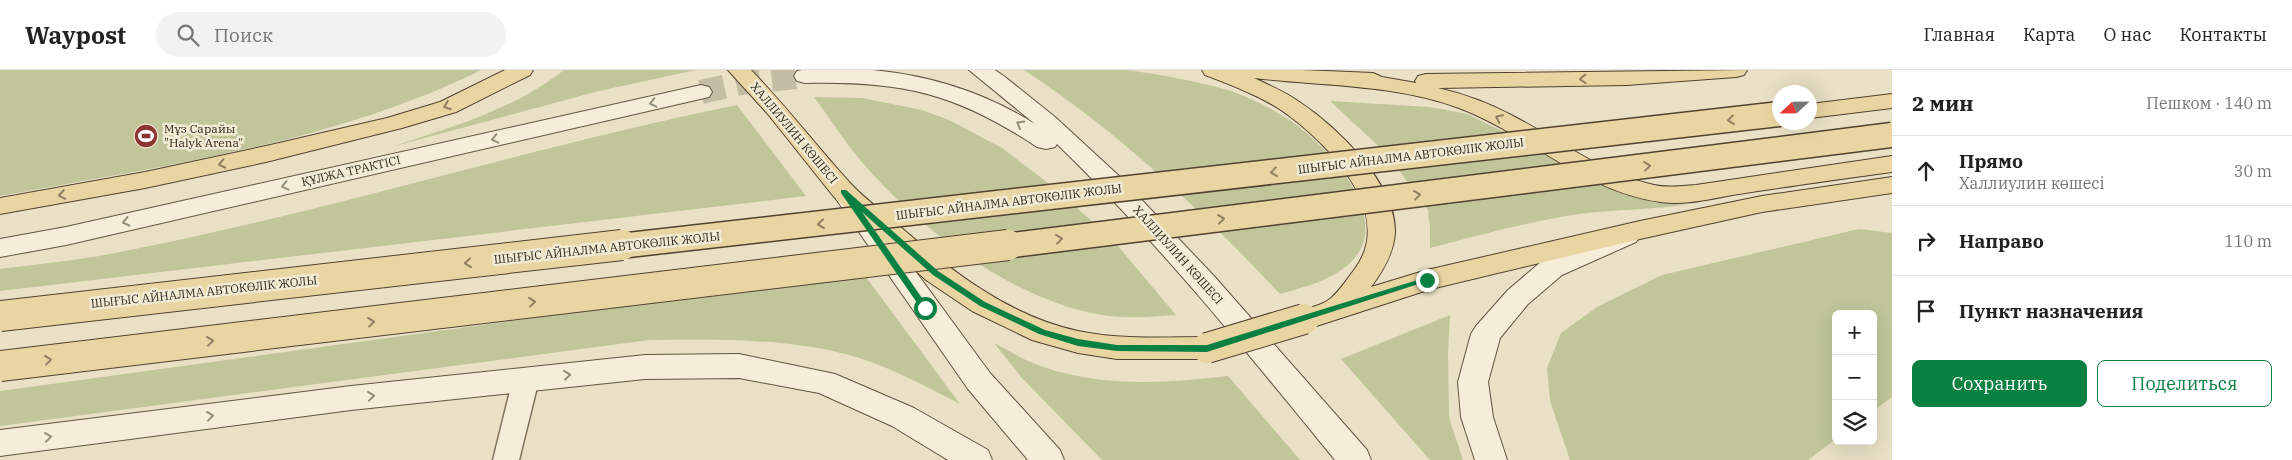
<!DOCTYPE html>
<html lang="ru">
<meta charset="utf-8">
<style>
:root{--surface:#fff;--page:#f2f2f2;--text:#222;--muted:#767676;--line:#e0e0e0;--accent:#0b8043}
body{margin:0;font-family:"IBM Plex Serif",serif;background:var(--page);color:var(--text)}
.controls{position:absolute;right:15px;bottom:15px;display:grid;overflow:hidden;border-radius:8px;box-shadow:0 5px 20px #0002}
.controls button{width:45px;height:45px;display:grid;place-items:center;padding:0;border:0;border-bottom:1px solid var(--line);background:var(--surface);color:var(--text);font:25px sans-serif}
.compass{position:absolute;left:1772px;top:15px;width:45px;height:45px;border-radius:50%;background:var(--surface);box-shadow:0 5px 20px #0002;rotate:248deg}
.stop{position:absolute;width:15px;height:15px;margin:-11px;border:4px solid #0b8043;border-radius:50%;background:#fff}
.stop.end{background:#0b8043;border-color:#fff;box-shadow:0 1px 5px #0008}
.list{margin:0;padding:0;list-style:none}
h2{display:flex;justify-content:space-between;align-items:center;height:65px;margin:0;padding:0 20px;font-size:21px}
h2 small{font-size:16px;font-weight:400;color:var(--muted)}
.list li{display:grid;grid-template-columns:32px 1fr auto;gap:15px;align-items:center;box-sizing:border-box;height:70px;padding:0 20px;border-top:1px solid var(--line)}
.list b{display:block;font-size:19px;white-space:nowrap}
.list p{margin:0;font-size:16px;white-space:nowrap;color:var(--muted)}
.list em{font-size:16px;font-style:normal;color:var(--muted)}
.actions{display:flex;gap:10px;padding:15px 20px}
.actions a{flex:1;padding:11px 0;border:1px solid var(--accent);border-radius:8px;text-align:center;font-size:18px;color:var(--accent)}
.actions .main{background:var(--accent);color:#fff}
.icon{flex:none;width:28px;height:28px;fill:none;stroke:currentColor;stroke-width:2;stroke-linecap:round;stroke-linejoin:round}
.map{position:relative;flex:none;width:1892px;height:390px;overflow:hidden}
header{display:flex;align-items:center;gap:30px;box-sizing:border-box;height:70px;padding:0 25px;background:var(--surface);border-bottom:1px solid var(--line)}
header strong{font-size:24px}
nav{display:flex;gap:28px;margin-inline-start:auto;font-size:18px}
.search{width:350px;height:45px;background:var(--page);display:flex;align-items:center;gap:12px;box-sizing:border-box;padding:0 18px;border-radius:28px;color:var(--muted);font-size:19px}
main{display:flex}
aside{flex:1;background:var(--surface)}
.map>svg:first-child{display:block}
.green{fill:#c0c69a}
.lines{fill:none;stroke-linecap:round;stroke-linejoin:round}
.secondary-tunnel{stroke:#c5bca4;stroke-width:24;stroke-dasharray:24 12;stroke-linecap:butt}
.lane-casing{stroke:#82725d;stroke-width:3}
.secondary-casing{stroke:#645340;stroke-width:2}
.primary-casing{stroke:#514131;stroke-width:2}
.lane{fill:#f5edd7;fill-rule:evenodd}
.secondary{fill:#f5edd7;fill-rule:evenodd}
.primary{fill:#e9d5a1;fill-rule:evenodd}
.primary-bridge-far1-casing{stroke:#514131;stroke-width:27;stroke-linecap:butt}
.primary-bridge-casing{stroke:#514131;stroke-width:32;stroke-linecap:butt}
.primary-bridge-far1{stroke:#e9d5a1;stroke-width:24}
.primary-bridge{stroke:#e9d5a1;stroke-width:30}
.oneway{stroke:#8e8060}
.oneway2{stroke:#948c7b}
.route{fill:#0b8043}
.labels{text-anchor:middle;stroke-width:5;stroke-linejoin:round;paint-order:stroke}
.poi-label{font-size:12px;fill:#342a1f;stroke:#f1ead4;text-anchor:start}
.street-label{font-size:12px;fill:#342a1f;stroke:#f1ead4}
</style>
<header>
<strong>Waypost</strong>
<div class="search"><svg class="icon" aria-label="search" viewBox="0 0 24 24"><circle cx="10" cy="10" r="6"/><path d="M15 15l6 6"/></svg>Поиск</div>
<nav><a>Главная</a><a>Карта</a><a>О нас</a><a>Контакты</a></nav>
</header>
<main>
<div class="map">
<svg width="1892" height="390" viewBox="0 0 1892 390">
<rect width="100%" height="100%" fill="#e9e0c5"/>
<!-- green -->
<path class="green" d="M0 0H481C337 72 158 97 0 126Z
M564 0H696L599 21 391 77C452 57 513 40 564 0Z
M1024 0C1047 0 1070 0 1093 0 1104 0 1116 0 1127 0 1157 4 1202 12 1231 21 1254 29 1278 42 1298 56 1328 79 1379 134 1362 176 1349 206 1309 216 1280 224 1203 142 1119 62 1024 0Z
M814 27 862 28 922 40 949 50 1002 78 1052 116 1112 169 1176 245C1150 247 1122 249 1096 244 1009 227 918 158 861 91 844 71 830 48 814 27Z
M1330 31 1430 37 1467 44 1498 59 1588 109 1625 125 1656 133 1689 134C1652 140 1615 139 1579 144 1528 152 1479 165 1430 178V157L1428 140 1387 84Z
M737 35 806 126 0 221V199C40 194 81 190 120 182 328 142 530 77 737 35Z
M1859 159 1892 163V327L1873 341V244H1836V369L1808 390H1570L1550 331 1547 298 1561 263 1597 237 1662 205Z
M863 203 960 334C927 317 892 298 856 287 789 267 718 270 649 270L0 356V321Z
M1450 245 1448 284 1449 348 1463 390H1430L1341 289Z
M994 273C1006 279 1017 286 1028 291 1091 318 1162 314 1228 306L1300 390H1102L1022 308Z"/>
<g class="lines">
<!-- secondary-tunnel -->
<path class="secondary-tunnel" d="M701 22 741 13 805 6"/>
<!-- lane casing -->
<g class="lane-casing">
<path id="lane" d="M526 299 535 302 539 309 519 390H493L513 309 517 302Z"/>
</g>
<!-- secondary casing -->
<g class="secondary-casing">
<path id="secondary" d="M802 0C825 0 849 0 872 0 929 5 986 23 1035 54L969 0H995L1005 7 1055 47 1118 105 1214 206 1367 380 1371 390H1335C1246 281 1158 172 1057 74L1055 77 1046 79 1037 77C956 23 902 11 805 13L797 11 794 6 797 1Z
M701 15 709 17 712 22 709 27 66 175 0 187V169L66 157Z
M849 121 858 123 990 303 1060 380 1064 390H1028L968 319 836 129 840 123Z
M1627 157 1636 160 1640 166 1636 172 1562 205 1528 234 1500 268 1488 312 1493 347 1507 390H1475L1461 347 1458 312 1471 264 1476 256 1508 220 1542 191Z
M739 284 835 304 914 338 988 380 992 390H948L892 356 819 323 739 308 645 309 351 340 0 386V360L351 316 645 285Z"/>
</g>
<!-- primary casing -->
<g class="primary-casing">
<path id="primary" d="M505 0H533L530 5 456 42 402 58 266 92 145 118 0 144V128L145 102 266 76 387 48 440 32Z
M728 0H751C787 37 817 77 851 114 865 129 882 141 897 154 950 200 1008 246 1078 261 1121 270 1164 267 1207 267L1218 270 1222 278 1218 286 1207 289H1117L1078 283 1032 270 972 241 926 210 834 127 767 43Z
M1202 0H1302L1373 3 1382 7 1416 13 1415 11 1418 6 1426 4 1747 0 1744 5 1736 7 1627 15 1438 18C1464 24 1489 33 1513 46 1558 69 1603 104 1654 115 1667 118 1682 116 1696 115L1892 86V102C1841 109 1790 116 1739 124 1713 128 1686 136 1660 132 1585 122 1528 64 1459 38 1395 14 1322 16 1254 8 1269 15 1285 22 1298 31 1336 56 1396 113 1395 162 1394 183 1383 201 1371 217L1427 200 1640 151 1762 126 1892 107V123L1762 142 1640 169 1431 219 1304 260 1294 256 1290 249 1294 242C1303 239 1318 237 1327 231 1337 225 1347 209 1354 200 1398 143 1326 71 1281 40 1258 25 1231 15 1205 5Z
M1892 24V38L1810 48V34Z"/>
</g>
<!-- lane -->
<use href="#lane" class="lane"/>
<!-- secondary -->
<use href="#secondary" class="secondary"/>
<!-- primary -->
<use href="#primary" class="primary"/>
<!-- primary-bridge-far1 casing -->
<g class="primary-bridge-far1-casing">
<path id="primary-bridge-far1" d="M611 177 1780 44
M997 177 1892 65"/>
</g>
<!-- primary-bridge casing -->
<g class="primary-bridge-casing">
<path id="primary-bridge" d="M0 246 622 175
M1207 278 1304 249
M0 296 1008 175"/>
</g>
<!-- primary-bridge-far1 -->
<use href="#primary-bridge-far1" class="primary-bridge-far1"/>
<!-- primary-bridge -->
<use href="#primary-bridge" class="primary-bridge"/>
</g>
<!-- one-way arrows -->
<defs><path id="oneway-chevron" d="M-2-3.5L2.5 0L-2 3.5" fill="none" stroke-width="1.6" stroke-linecap="round" stroke-linejoin="round" transform="scale(1.25)"/></defs>
<g class="oneway">
<use href="#oneway-chevron" transform="translate(1583 9) rotate(178)"/>
<use href="#oneway-chevron" transform="translate(447 36) rotate(160)"/>
<use href="#oneway-chevron" transform="translate(1499 48) rotate(-153)"/>
<use href="#oneway-chevron" transform="translate(1731 50) rotate(173)"/>
<use href="#oneway-chevron" transform="translate(222 94) rotate(168)"/>
<use href="#oneway-chevron" transform="translate(1647 96) rotate(-7)"/>
<use href="#oneway-chevron" transform="translate(1274 102) rotate(173)"/>
<use href="#oneway-chevron" transform="translate(62 125) rotate(170)"/>
<use href="#oneway-chevron" transform="translate(1417 125) rotate(-7)"/>
<use href="#oneway-chevron" transform="translate(1221 149) rotate(-7)"/>
<use href="#oneway-chevron" transform="translate(821 154) rotate(174)"/>
<use href="#oneway-chevron" transform="translate(1059 169) rotate(-7)"/>
<use href="#oneway-chevron" transform="translate(468 193) rotate(174)"/>
<use href="#oneway-chevron" transform="translate(532 232) rotate(-7)"/>
<use href="#oneway-chevron" transform="translate(371 252) rotate(-7)"/>
<use href="#oneway-chevron" transform="translate(210 271) rotate(-7)"/>
<use href="#oneway-chevron" transform="translate(48 290) rotate(-7)"/>
</g>
<g class="oneway2">
<use href="#oneway-chevron" transform="translate(653 33) rotate(167)"/>
<use href="#oneway-chevron" transform="translate(1020 54) rotate(-150)"/>
<use href="#oneway-chevron" transform="translate(495 69) rotate(167)"/>
<use href="#oneway-chevron" transform="translate(285 116) rotate(167)"/>
<use href="#oneway-chevron" transform="translate(126 152) rotate(167)"/>
<use href="#oneway-chevron" transform="translate(567 305) rotate(-6)"/>
<use href="#oneway-chevron" transform="translate(371 326) rotate(-6)"/>
<use href="#oneway-chevron" transform="translate(210 346) rotate(-7)"/>
<use href="#oneway-chevron" transform="translate(48 367) rotate(-7)"/>
</g>
<!-- route -->
<path class="route" d="M841 120H846L938 201 985 232 1045 260 1078 269 1117 275H1207L1424 208H1430L1431 210 1207 282 1117 281 1078 276 1039 264 980 236 933 205 862 142 929 238 928 240H922L841 123Z"/>
<!-- icons -->
<defs>
<g id="stadium-disc" transform="scale(1.25)"><circle r="9.5" fill="#8b3633" stroke="#f1ead4"/><path d="M0-5a6.5 5 0 1 0 0 10a6.5 5 0 1 0 0-10ZM-3.5-1.8h7v3.6h-7Z" fill="#fff"/></g>
</defs>
<g fill-rule="evenodd">
<use href="#stadium-disc" x="146" y="66"/>
</g>
<g class="labels">
<!-- poi labels -->
<g class="poi-label">
<text x="164" y="63">Мұз Сарайы<tspan x="164" dy="14">"Halyk Arena"</tspan></text>
</g>
<!-- street labels -->
<g class="street-label">
<text transform="translate(794 63) rotate(50)" y="4">ХАЛЛИУЛИН КӨШЕСІ</text>
<text transform="translate(1411 86) rotate(-7)" y="4">ШЫҒЫС АЙНАЛМА АВТОКӨЛІК ЖОЛЫ</text>
<text transform="translate(351 101) rotate(-13)" y="4">ҚҰЛЖА ТРАКТІСІ</text>
<text transform="translate(1009 132) rotate(-7)" y="4">ШЫҒЫС АЙНАЛМА АВТОКӨЛІК ЖОЛЫ</text>
<text transform="translate(607 178) rotate(-6)" y="4">ШЫҒЫС АЙНАЛМА АВТОКӨЛІК ЖОЛЫ</text>
<text transform="translate(1178 185) rotate(48)" y="4">ХАЛЛИУЛИН КӨШЕСІ</text>
<text transform="translate(204 222) rotate(-6)" y="4">ШЫҒЫС АЙНАЛМА АВТОКӨЛІК ЖОЛЫ</text>
</g>
</g>
</svg>
<div class="controls">
<button>+</button>
<button>−</button>
<button><svg class="icon" aria-label="layers" viewBox="0 0 24 24"><path d="M12 4l9 5-9 5-9-5zM3 14l9 5 9-5"/></svg></button>
</div>
<svg class="compass" viewBox="-18 -18 36 36"><path d="M0-13l5 13h-10z" fill="#e53935"/><path d="M0 13l5-13h-10z" fill="#767676"/></svg>
<div class="stop" style="left:925px;top:238px"></div>
<div class="stop end" style="left:1427px;top:210px"></div>
</div>
<aside>
<h2>2 мин<small>Пешком · 140 m</small></h2>
<ul class="list">
<li><svg class="icon" aria-label="ahead" viewBox="0 0 24 24"><path d="M12 20V5M6 11l6-6 6 6"/></svg><div><b>Прямо</b><p>Халлиулин көшесі</p></div><em>30 m</em></li>
<li><svg class="icon" aria-label="right" viewBox="0 0 24 24"><path d="M7 20v-9h11M14 6l5 5-5 5"/></svg><div><b>Направо</b></div><em>110 m</em></li>
<li><svg class="icon" aria-label="arrive" viewBox="0 0 24 24"><path d="M6 21V4h12l-3 4 3 4H6"/></svg><div><b>Пункт назначения</b></div></li>
</ul>
<div class="actions"><a class="main">Сохранить</a><a>Поделиться</a></div>
</aside>
</main>
